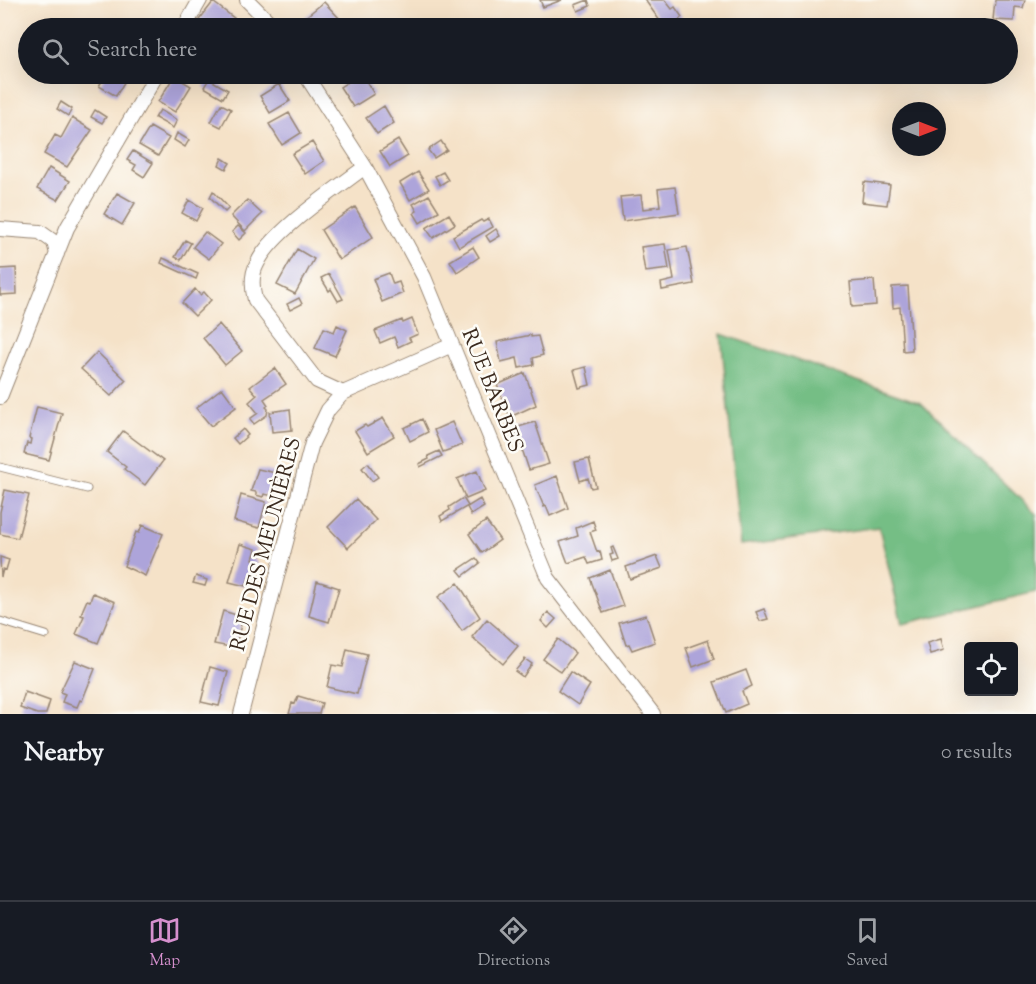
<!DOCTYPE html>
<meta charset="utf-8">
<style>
:root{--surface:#171b24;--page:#20242c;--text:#f1f3f6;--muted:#9ea1a6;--line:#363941;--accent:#d690ce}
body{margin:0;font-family:"Sorts Mill Goudy",serif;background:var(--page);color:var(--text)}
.controls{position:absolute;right:18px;bottom:18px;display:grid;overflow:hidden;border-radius:6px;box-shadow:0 6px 24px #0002}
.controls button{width:54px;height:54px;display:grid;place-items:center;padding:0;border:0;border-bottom:2px solid var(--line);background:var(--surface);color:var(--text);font:30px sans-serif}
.compass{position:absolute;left:892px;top:102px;width:54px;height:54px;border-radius:50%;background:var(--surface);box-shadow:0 6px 24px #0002;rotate:90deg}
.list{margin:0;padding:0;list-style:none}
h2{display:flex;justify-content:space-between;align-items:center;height:78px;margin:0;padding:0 24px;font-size:26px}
h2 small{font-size:20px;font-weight:400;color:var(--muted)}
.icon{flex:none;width:33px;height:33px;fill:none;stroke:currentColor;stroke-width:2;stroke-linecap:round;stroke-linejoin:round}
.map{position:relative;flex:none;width:1036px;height:714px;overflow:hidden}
.search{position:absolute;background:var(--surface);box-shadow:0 6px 24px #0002;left:18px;right:18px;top:18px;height:66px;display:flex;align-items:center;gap:15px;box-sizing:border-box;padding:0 21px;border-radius:33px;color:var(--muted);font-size:22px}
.sheet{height:186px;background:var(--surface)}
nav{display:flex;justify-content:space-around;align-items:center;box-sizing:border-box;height:84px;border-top:2px solid var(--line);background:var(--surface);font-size:16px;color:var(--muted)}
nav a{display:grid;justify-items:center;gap:3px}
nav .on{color:var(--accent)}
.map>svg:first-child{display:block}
.forest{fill:#75be85;stroke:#587452;stroke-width:1.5}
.building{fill:#ada4da}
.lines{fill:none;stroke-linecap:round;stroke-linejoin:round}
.service-casing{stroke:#988673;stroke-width:9}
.minor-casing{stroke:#988673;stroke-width:16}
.service{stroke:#fff;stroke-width:7}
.minor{stroke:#fff;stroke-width:14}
.labels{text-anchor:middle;stroke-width:5;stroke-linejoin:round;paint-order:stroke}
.street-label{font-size:21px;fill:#3b2a1e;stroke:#fdfcf7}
</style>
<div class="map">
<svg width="1036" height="714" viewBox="0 0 1036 714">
<rect width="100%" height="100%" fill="#fdfcf7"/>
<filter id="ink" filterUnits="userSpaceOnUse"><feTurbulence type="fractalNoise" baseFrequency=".0167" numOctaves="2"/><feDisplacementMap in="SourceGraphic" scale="12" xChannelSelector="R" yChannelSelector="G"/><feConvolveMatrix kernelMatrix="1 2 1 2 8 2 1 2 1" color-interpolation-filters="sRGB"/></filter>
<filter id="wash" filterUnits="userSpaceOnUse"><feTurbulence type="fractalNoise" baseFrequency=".008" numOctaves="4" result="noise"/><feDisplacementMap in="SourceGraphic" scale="24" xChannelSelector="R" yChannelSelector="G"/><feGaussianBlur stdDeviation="1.35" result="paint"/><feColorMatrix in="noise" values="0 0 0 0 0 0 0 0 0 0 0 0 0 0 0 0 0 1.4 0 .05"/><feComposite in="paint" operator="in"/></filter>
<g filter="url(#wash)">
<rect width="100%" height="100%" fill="#f5e2c8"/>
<!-- forest -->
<path class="forest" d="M721 334 921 403 1036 514V592L902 624 879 527 741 545Z"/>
<g id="blocks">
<!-- building -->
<path class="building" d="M540 0H562L543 7Z
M588 0 590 6 578 11 575 5Z
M645 0H665L672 9 675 7 682 17 679 20 685 28H672L670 26 665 28Z
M995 0H1025L1023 8 1015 7 1014 21 993 20Z
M213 2 235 19 228 28H193Z
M324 2 340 19 328 28H310L303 19Z
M106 74H117L126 79 116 96 99 86Z
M362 74 374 94 353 107 340 87 349 81 348 79 351 77 354 79Z
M174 76 191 86 175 112 158 102Z
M209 79 228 90 223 98 204 87Z
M279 84 290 101 270 113 260 96Z
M61 102 72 109 68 116 57 109Z
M221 104 231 109 221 127 211 122Z
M384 106 394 123 377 134 366 118Z
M95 110 106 117 102 123 91 117Z
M160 110 177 120 173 128 155 118Z
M289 113 301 133 282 145 269 124Z
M72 118 92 130 67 167 44 154 55 135 61 138Z
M150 127 169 138 158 156 139 145Z
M177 133 189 140 185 147 174 140Z
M398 140 408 156 390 167 380 151Z
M441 141 447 150 434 158 428 150Z
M312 142 324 161 305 174 292 154Z
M133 151 153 163 144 177 133 170 136 165 127 160Z
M222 158 230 163 226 169 219 165Z
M49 168 70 181 58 200 37 189Z
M418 172 429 189 410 200 400 183Z
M443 172 448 180 440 185 435 176Z
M864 182 890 185 887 205 862 202Z
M675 187 679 213 623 221 620 197 641 195 643 209 652 208 651 207 660 206 658 189Z
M213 191 229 208 225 212 210 197Z
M117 193 135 203 122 225 104 214Z
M429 195 439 211 420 223 414 213 417 211 413 204Z
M189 200 203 208 196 221 182 213Z
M247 200 262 214 245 231 231 216Z
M355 207 373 237 339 260 321 230Z
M449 214 455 224 433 238 426 228Z
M489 219 493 227 459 247 453 236 481 220 483 222Z
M238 226 246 233 239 240 232 232Z
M496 229 500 236 490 242 486 236Z
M205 232 221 244 209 259 193 247Z
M185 240 191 243 181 260 175 257Z
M665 244 669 269 645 272 641 247Z
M473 247 479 257 457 272 450 261Z
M687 247 694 284 662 290 661 283 674 280 669 250Z
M297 249 314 259 295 294 277 285Z
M163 258 198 274 196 279 161 263Z
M16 268 17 294 0 295V269Z
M389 273 393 284 399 282 403 293 382 302 373 279Z
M329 274 343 299 338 301 331 289 329 291 321 278Z
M874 280 876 305 852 307 850 282Z
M908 286 912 350 903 351 900 307 893 308 892 287Z
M195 289 200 295 204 292 211 300 195 316 182 303Z
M299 298 302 304 290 310 287 304Z
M412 319 418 334 409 338 411 341 398 347 394 337 380 343 375 331 402 320 403 323Z
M219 324 242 351 225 365 203 338Z
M337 325 347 330 335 356 315 348 324 328 334 332Z
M531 335V337L538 336 543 355 533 358 534 365 519 368 517 358 501 362 497 342Z
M97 352 126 380 111 396 81 369Z
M586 367 590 385 579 388 574 370Z
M275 368 286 384 264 399 268 405 266 407 268 409 267 415 254 424 250 419 258 413 249 402 257 395 250 387Z
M525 373 536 405 510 417 497 385Z
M222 388 236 407 211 426 196 408Z
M37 407 62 413 49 460 24 454 27 443 30 444 31 439 29 438Z
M290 409 292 430 272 432 270 412Z
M383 418 394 436 368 452 355 431 365 425 367 427Z
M422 419 428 432 410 441 404 428Z
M452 422 462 445 443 452 434 430Z
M535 422 549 464 529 470 515 428Z
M243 429 248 435 238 444 233 438Z
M123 431 163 461 145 485 124 469 126 467 107 452Z
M439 451 442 456 420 467 419 464 429 459 428 456Z
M589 459 596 487 591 488 588 478 580 481 575 462Z
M368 463 378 477 372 481 362 468Z
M258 469 280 474 274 496 264 494 263 497 256 495V492L251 491Z
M477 471 485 491 466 499 457 479Z
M557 476 568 508 550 516 546 506 544 507 535 485Z
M5 490 29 495 18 538 0 534V512Z
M241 495 266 502 259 528 234 521Z
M463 498 468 506 442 521 440 516 450 510 449 507Z
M356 499 376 520 348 548 328 527Z
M480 499 484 507 471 515 467 507Z
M486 521 500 540 482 553 469 534Z
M593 521 596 530 590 532 597 552 600 551 602 560 589 564 586 557 568 563 560 542 578 536 576 528Z
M142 525 163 534 145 576 124 566 136 532 139 533Z
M240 544 256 549 253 559 257 561 252 577H249L246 586 229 582Z
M613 547 618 559 612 561 610 555 613 554 611 548Z
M657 556 662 568 630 579 626 567Z
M0 557 9 560 6 570 3 569 1 577Z
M476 558 480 563 463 576 458 570Z
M610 570 623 606 603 613 590 578Z
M196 576 207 580 205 586 193 583Z
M317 581 339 588 329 622 309 616Z
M458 583 480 617 462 631 438 597Z
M93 593 115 602 98 643 76 634 84 616 81 615 83 609 87 600 90 601Z
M764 609 768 619 760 621 756 612Z
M223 611 240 616 239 620 242 621 235 648 214 644Z
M548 612 556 619 548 628 541 621Z
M646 615 655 642 632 650 629 644 626 645 619 623Z
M487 619 518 646 503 664 472 637Z
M558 639 575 653 561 672 543 659Z
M941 639 944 650 930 654 927 643Z
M708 640 714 659 693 667 686 648Z
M347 649 367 654 357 694 327 687 332 665 343 667Z
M525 659 532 664 523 677 515 671Z
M75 661 95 669 82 701 80 700 77 707 62 702 65 694 60 692Z
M210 667 228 672 219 706 201 702Z
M746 670 752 686 742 691 747 704 726 713 714 682Z
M570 672 590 685 578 705 558 691Z
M25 692 50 701 46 714H37L20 708Z
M298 696 322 703 319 714H289L292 703 295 704Z"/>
</g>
</g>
<g filter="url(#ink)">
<use href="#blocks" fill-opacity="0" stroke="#988673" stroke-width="1.5"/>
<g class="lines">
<!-- service casing -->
<g class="service-casing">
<path id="service" d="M0 467 87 489
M0 621 46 635"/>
</g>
<!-- minor casing -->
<g class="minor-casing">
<path id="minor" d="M247 0 275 28
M184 28 200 0
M305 74 365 167 424 277 548 578 653 714
M0 229 40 232 54 242 57 254
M343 393 317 381 255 300C252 288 251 275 257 264 271 232 336 189 365 167
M0 397 67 228 157 74
M241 714 312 443 328 410 343 393 452 345"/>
</g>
<!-- service -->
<use href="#service" class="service"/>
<!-- minor -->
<use href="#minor" class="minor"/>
</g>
</g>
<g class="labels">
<!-- street labels -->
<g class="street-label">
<text transform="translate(493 390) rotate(68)" y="7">RUE BARBES</text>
<text transform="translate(265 544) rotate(-75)" y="7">RUE DES MEUNIÈRES</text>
</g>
</g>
</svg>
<div class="controls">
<button><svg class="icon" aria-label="locate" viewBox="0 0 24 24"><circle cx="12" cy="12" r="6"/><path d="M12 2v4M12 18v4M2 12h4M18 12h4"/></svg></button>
</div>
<svg class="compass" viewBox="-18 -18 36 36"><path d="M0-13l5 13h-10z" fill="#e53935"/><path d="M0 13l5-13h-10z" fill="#9ea1a6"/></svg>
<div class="search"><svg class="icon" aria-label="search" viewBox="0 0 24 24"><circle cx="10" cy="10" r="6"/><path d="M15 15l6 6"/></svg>Search here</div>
</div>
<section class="sheet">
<h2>Nearby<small>0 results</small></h2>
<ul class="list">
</ul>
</section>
<nav>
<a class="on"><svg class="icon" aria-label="map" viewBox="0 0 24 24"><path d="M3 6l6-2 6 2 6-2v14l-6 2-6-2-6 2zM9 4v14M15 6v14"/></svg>Map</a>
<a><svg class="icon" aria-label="directions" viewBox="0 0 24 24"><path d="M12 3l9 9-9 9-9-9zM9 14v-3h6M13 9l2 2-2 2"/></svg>Directions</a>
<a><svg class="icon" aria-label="saved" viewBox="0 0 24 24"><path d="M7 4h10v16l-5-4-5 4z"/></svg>Saved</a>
</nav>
